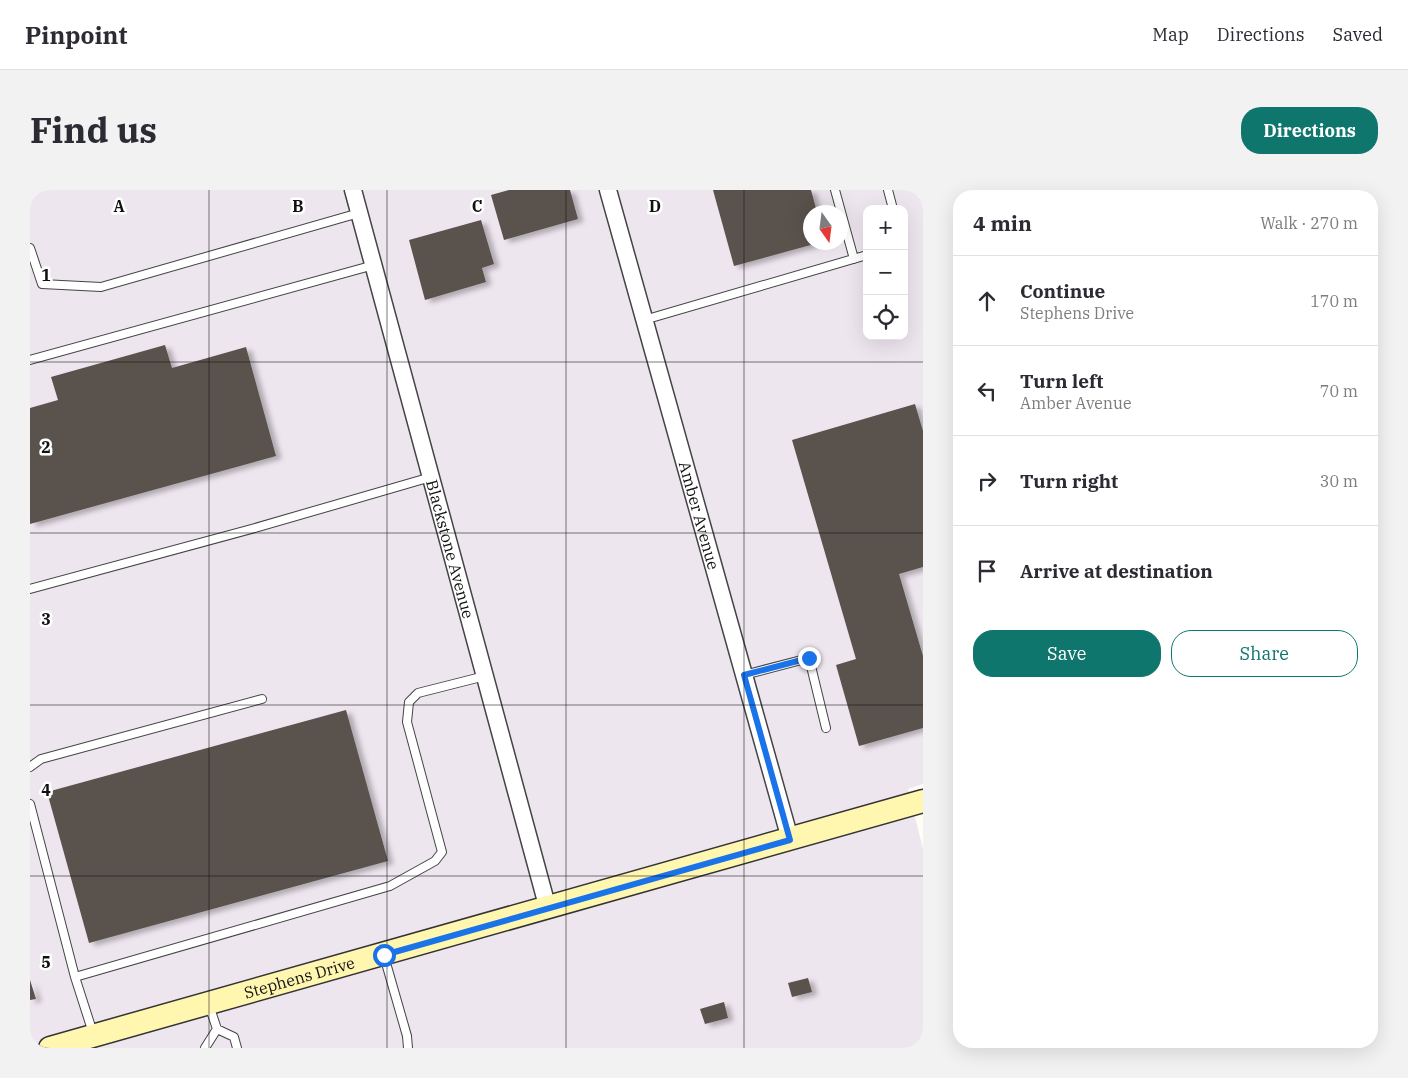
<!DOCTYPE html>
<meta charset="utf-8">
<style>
:root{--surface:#fff;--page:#f2f2f3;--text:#2b2b33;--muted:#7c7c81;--line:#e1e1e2;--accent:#0f766e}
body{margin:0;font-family:"IBM Plex Serif",serif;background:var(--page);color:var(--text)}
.controls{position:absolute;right:15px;top:15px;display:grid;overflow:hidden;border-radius:10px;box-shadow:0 5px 20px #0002}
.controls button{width:45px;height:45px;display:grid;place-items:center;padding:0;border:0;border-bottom:1px solid var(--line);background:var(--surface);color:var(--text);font:25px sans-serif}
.compass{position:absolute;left:773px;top:15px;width:45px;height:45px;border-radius:50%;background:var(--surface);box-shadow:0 5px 20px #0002;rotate:166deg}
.stop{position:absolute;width:15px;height:15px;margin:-11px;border:4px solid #1a73e8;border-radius:50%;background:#fff}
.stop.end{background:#1a73e8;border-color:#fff;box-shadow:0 1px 5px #0008}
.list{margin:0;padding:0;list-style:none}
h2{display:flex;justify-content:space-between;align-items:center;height:65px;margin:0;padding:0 20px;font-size:21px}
h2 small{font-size:16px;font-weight:400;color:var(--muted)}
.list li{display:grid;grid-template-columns:32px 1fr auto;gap:15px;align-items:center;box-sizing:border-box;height:90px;padding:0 20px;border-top:1px solid var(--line)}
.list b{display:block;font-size:19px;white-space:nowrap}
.list p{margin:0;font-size:16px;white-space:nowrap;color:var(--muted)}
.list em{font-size:16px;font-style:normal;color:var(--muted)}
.actions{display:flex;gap:10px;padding:15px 20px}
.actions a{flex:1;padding:11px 0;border:1px solid var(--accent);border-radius:20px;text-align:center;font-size:18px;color:var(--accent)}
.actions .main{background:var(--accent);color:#fff}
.icon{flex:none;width:28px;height:28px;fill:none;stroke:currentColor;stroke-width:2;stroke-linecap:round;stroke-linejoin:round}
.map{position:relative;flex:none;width:893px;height:858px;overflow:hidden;border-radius:20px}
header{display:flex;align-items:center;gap:30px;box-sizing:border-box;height:70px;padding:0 25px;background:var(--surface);border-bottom:1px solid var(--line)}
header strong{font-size:24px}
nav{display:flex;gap:28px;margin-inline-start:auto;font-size:18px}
.intro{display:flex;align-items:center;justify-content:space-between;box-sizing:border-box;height:120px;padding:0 30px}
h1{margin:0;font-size:35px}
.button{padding:12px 22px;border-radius:20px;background:var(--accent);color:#fff;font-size:18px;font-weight:700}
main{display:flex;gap:30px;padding:0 30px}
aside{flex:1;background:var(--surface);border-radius:20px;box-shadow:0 5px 20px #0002}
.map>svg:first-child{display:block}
.industrial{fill:#eee6ef;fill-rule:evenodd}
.building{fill:#5a524d;filter:url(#shadow)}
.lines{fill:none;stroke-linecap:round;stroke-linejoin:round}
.lane-casing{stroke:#444;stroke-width:10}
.street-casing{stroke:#444;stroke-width:19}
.secondary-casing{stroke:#333;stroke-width:25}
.lane{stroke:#fff;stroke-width:8}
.street{stroke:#fff;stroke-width:16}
.secondary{stroke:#fff6b0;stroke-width:22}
.route{stroke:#1a73e8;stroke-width:6}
.grid{fill:none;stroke:#111;stroke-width:1;stroke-opacity:0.55}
.labels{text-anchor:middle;stroke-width:5;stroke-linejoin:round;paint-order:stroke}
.street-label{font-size:16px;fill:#111;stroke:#fff}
.grid-label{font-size:16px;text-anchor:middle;font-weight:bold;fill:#111;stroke:#fff;stroke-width:5;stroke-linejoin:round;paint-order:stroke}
</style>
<header>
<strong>Pinpoint</strong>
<nav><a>Map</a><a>Directions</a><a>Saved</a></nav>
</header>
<div class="intro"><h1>Find us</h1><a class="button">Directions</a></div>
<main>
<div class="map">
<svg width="893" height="858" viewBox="0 0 893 858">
<defs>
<filter id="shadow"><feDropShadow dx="5.5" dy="3" stdDeviation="2.5" flood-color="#0004"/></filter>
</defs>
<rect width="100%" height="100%" fill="#fffdf5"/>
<!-- industrial -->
<path class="industrial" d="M0 0H893V594L878 599 893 659V858H0ZM837 19H874V146H837ZM781 22H811V52H781Z"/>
<!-- building -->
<path class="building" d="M479 0H540L548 29 474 50 461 5Z
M683 0H781L787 22H781V52L788 53 704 76Z
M451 30 464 74 452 78 456 92 395 110 379 50Z
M135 155 142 178 216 157 246 266 0 334V218L28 210 21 187Z
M885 214 893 241V377L869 384 893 466V538L829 556 806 475 826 469 762 250Z
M316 520 358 671 59 753 17 602Z
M778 788 782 802 762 807 758 793Z
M0 790 6 809 0 810Z
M694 812 698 828 675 834 670 819Z"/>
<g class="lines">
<!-- lane casing -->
<g class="lane-casing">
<path id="lane" d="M805 0 824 69
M858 0 863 19
M0 58 12 94 71 97 329 23
M614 130 837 65
M0 170 344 75
M0 399 225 338 401 287
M714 485 779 468 796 538
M0 577 11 569 232 509
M0 614 45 787
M354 766 377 846 378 858
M179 815 187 839 204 847 207 858
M63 843 45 787 360 696 405 671 412 662 377 532 379 512 388 503 455 486
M175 858 187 839"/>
</g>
<!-- street casing -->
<g class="street-casing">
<g id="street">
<path id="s1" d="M323 0 518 719"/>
<path id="s2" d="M578 0 760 649"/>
</g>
</g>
<!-- secondary casing -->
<g class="secondary-casing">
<g id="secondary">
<path id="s3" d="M20 858 893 611"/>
</g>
</g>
<!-- lane -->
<use href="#lane" class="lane"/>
<!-- street -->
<use href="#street" class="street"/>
<!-- secondary -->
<use href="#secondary" class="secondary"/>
</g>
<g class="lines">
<!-- route -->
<path class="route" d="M354 765 760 650 714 485 779 468"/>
</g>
<!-- grid -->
<path class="grid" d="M179 0V858M357 0V858M536 0V858M714 0V858M0 172H893M0 343H893M0 515H893M0 686H893"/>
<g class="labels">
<!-- street labels -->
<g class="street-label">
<text dy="6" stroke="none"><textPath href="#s2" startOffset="338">Amber Avenue</textPath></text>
<text dy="6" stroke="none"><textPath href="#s1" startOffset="372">Blackstone Avenue</textPath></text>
<text dy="6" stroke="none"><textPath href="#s3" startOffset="259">Stephens Drive</textPath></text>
</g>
</g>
<g class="grid-label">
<text x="89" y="22">A</text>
<text x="268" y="22">B</text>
<text x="447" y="22">C</text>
<text x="625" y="22">D</text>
<text x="16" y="91">1</text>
<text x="16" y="263">2</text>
<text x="16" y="435">3</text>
<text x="16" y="606">4</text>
<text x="16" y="778">5</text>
</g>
</svg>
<div class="controls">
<button>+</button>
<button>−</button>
<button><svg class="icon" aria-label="locate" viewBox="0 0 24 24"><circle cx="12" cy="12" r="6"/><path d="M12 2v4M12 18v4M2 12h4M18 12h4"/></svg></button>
</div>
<svg class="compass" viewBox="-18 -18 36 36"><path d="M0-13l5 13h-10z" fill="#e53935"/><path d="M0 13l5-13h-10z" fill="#7c7c81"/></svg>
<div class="stop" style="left:354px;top:765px"></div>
<div class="stop end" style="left:779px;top:468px"></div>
</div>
<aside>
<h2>4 min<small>Walk · 270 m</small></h2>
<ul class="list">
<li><svg class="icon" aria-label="ahead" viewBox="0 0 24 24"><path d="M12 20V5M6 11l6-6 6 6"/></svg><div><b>Continue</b><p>Stephens Drive</p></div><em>170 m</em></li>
<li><svg class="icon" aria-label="left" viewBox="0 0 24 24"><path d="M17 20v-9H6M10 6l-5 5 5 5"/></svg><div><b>Turn left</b><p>Amber Avenue</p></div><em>70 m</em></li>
<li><svg class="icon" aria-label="right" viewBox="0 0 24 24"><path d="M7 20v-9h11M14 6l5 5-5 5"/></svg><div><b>Turn right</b></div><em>30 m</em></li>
<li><svg class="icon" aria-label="arrive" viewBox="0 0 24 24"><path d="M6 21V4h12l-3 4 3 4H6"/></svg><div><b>Arrive at destination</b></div></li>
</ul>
<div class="actions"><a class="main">Save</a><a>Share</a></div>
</aside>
</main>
